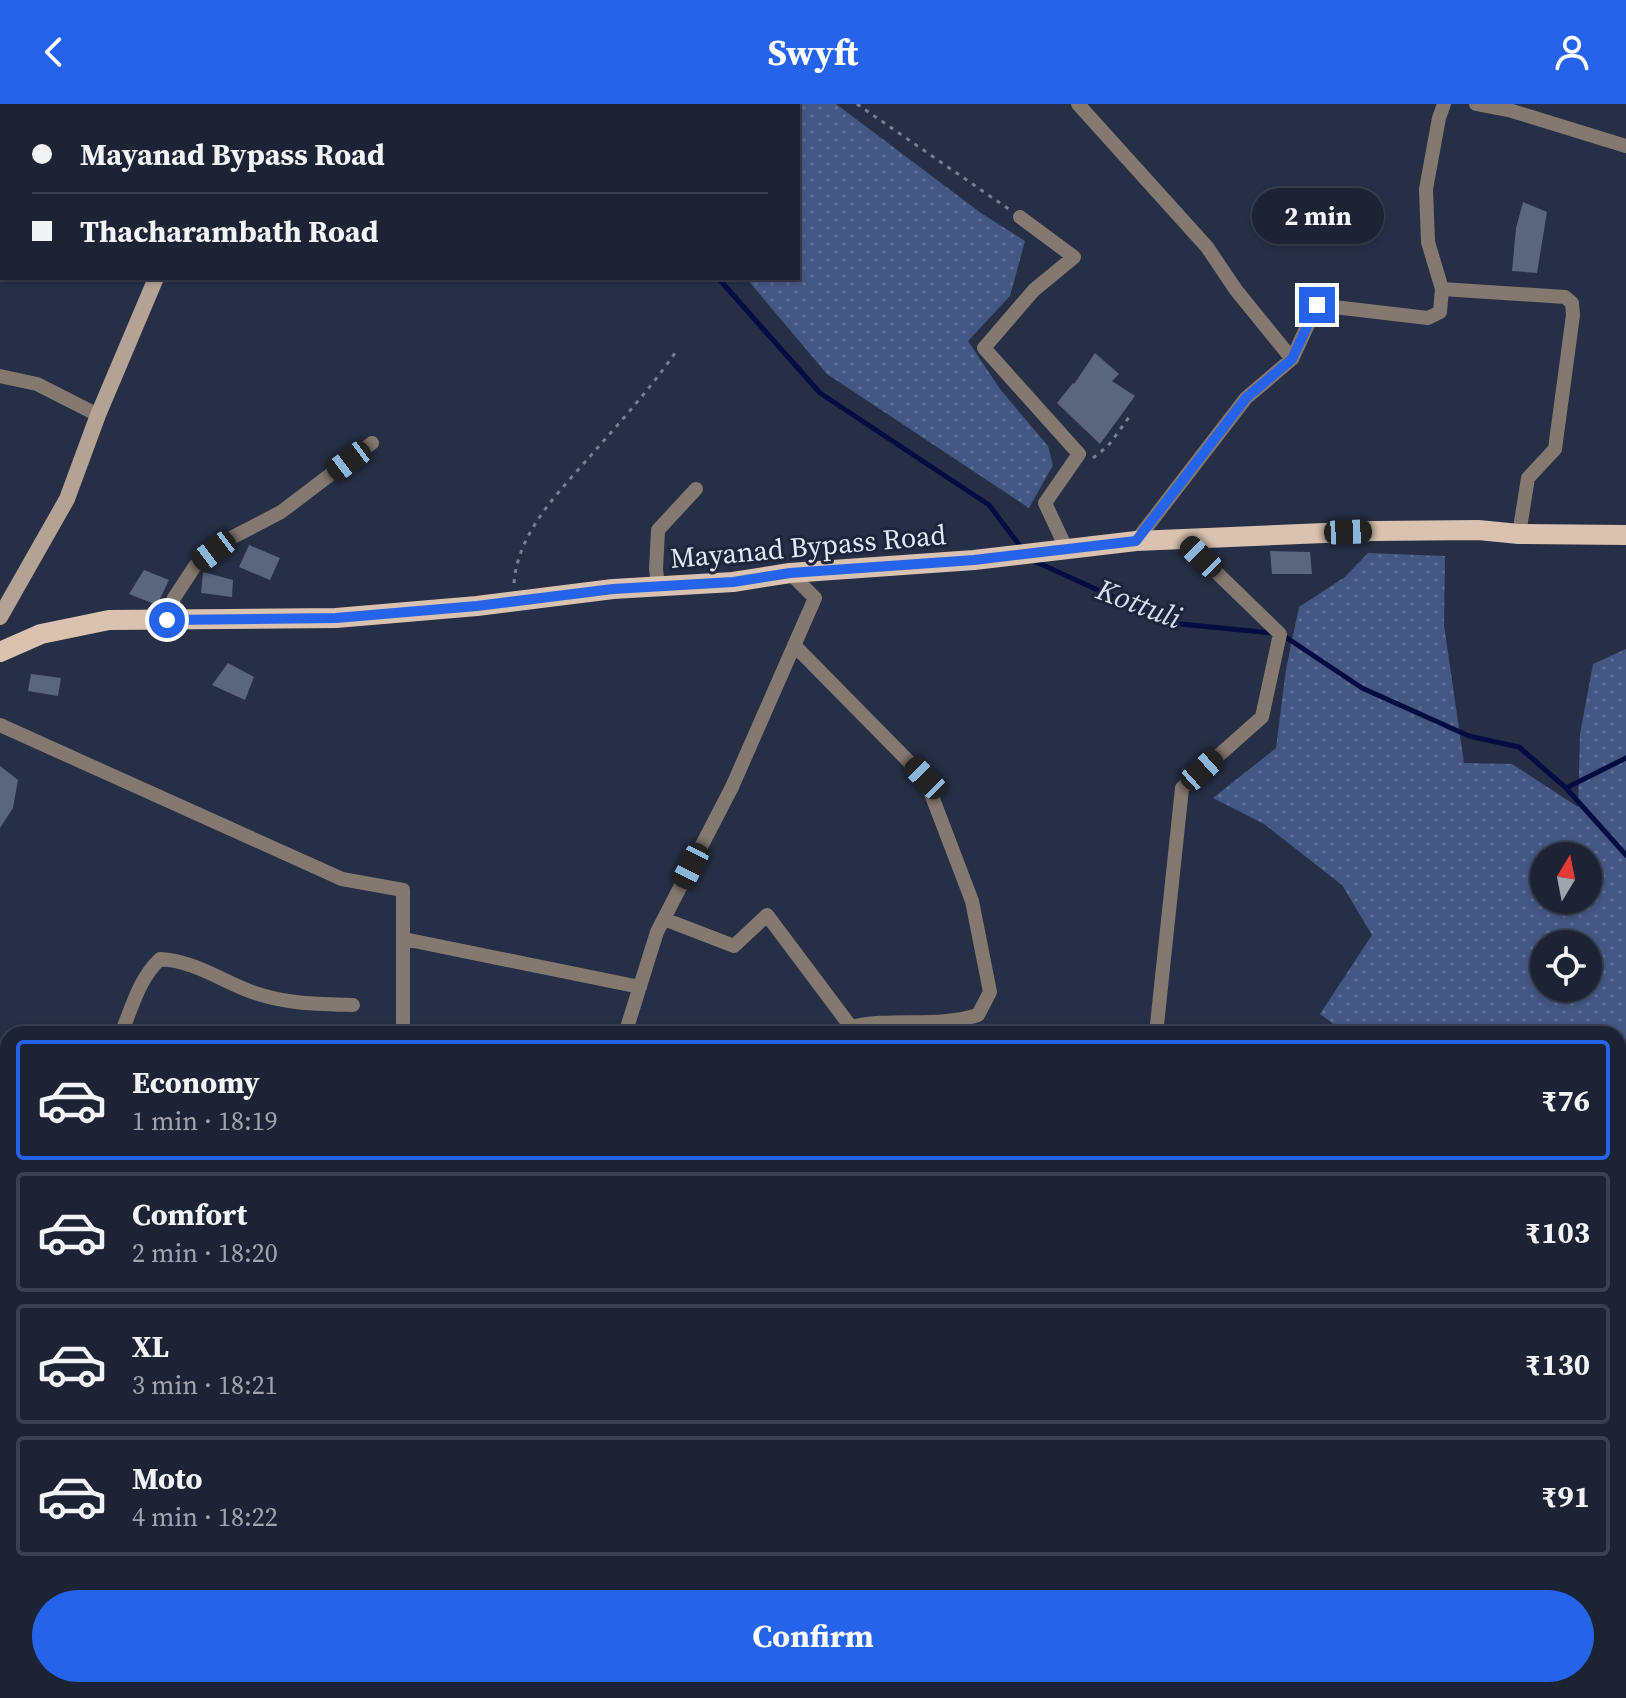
<!DOCTYPE html>
<html lang="en">
<head>
<meta charset="utf-8">
<style>
	:root { --surface:#1c2334; --page:#252b3c; --text:#f1f3f6; --muted:#a0a4ac; --line:#3a404f; --accent:#2563eb }
	body { margin:0; font-family:"Source Serif 4",serif; background:var(--page); color:var(--text); height:100vh; display:flex; flex-direction:column; font-size:30px; white-space:nowrap }
	* { box-sizing:border-box; margin:0 }
	p { font-size:26px; color:var(--muted) }
	.icon { flex:none; width:44px; height:44px; fill:none; stroke:currentColor; stroke-width:2; stroke-linecap:round; stroke-linejoin:round }
	.map { position:relative; flex:1; overflow:hidden }
	.details { position:absolute; left:0px; top:922px; width:1626px; height:672px; display:flex; flex-direction:column; background:var(--surface); border-radius:24px 24px 0 0; box-shadow:0 2px 6px #0004,0 0 0 2px var(--line) }
	.details>* { flex:none }
	.hud { position:absolute; left:0px; top:0px; width:800px; height:176px; box-shadow:0 2px 6px #0004,0 0 0 2px var(--line); display:grid; align-content:center; height:176px; padding:0 32px; background:var(--surface) }
	.needle { width:52px; rotate:10deg }
	.tools { position:absolute; left:1530px; top:738px; display:grid; gap:16px }
	.tools a { display:grid; place-items:center; width:72px; height:72px; border-radius:50%; background:var(--surface); box-shadow:0 2px 6px #0004,0 0 0 2px var(--line); font-size:40px }
	.end { position:absolute; width:36px; height:36px; margin:-18px; border:10px solid #2563eb; background:#fff; box-shadow:0 0 0 4px #fff }
	.from { border-radius:50% }
	.bubble { position:absolute; height:56px; border-radius:28px; background:var(--surface); box-shadow:0 2px 6px #0004,0 0 0 2px var(--line); font-size:26px; font-weight:700; line-height:56px; text-align:center }
	.car { position:absolute; width:24px; height:48px; margin:-24px -12px; border-radius:10px; box-shadow:0 0 6px 2px #0007; background:linear-gradient(#222 24%,#8ab4d8 0 40%,#222 0 76%,#8ab4d8 0 86%,#222 0) }
	.hud b { display:flex; align-items:center; gap:28px; height:76px; font-size:30px }
	.hud b+b { border-top:2px solid var(--line) }
	.hud i { width:20px; height:20px; background:var(--text) }
	ul { padding:14px 0 0; list-style:none }
	li { display:flex; align-items:center; gap:24px; height:120px; margin:0 16px 12px; padding:0 16px; border:4px solid var(--line); border-radius:8px }
	li div { flex:1 }
	li b { display:block; font-size:30px }
	li em { font-style:normal; font-weight:700 }
	li.active { border-color:var(--accent) }
	li>.icon { width:72px; height:72px; stroke-width:1.5 }
	.button { display:flex; gap:16px; margin-top:auto; padding:16px 32px }
	.button a { flex:1; height:92px; border-radius:48px; background:var(--accent); color:#fff; font-size:32px; font-weight:700; line-height:92px; text-align:center }
	header { display:flex; justify-content:space-between; align-items:center; height:104px; padding:0 32px; background:var(--accent); color:#fff; font-size:36px; font-weight:700 }
	.map>svg:first-child { display:block }
	.grass { fill:url(#grass-dots); fill-rule:evenodd }
	.lines { fill:none; stroke-linecap:round; stroke-linejoin:round }
	.stream { stroke:#030d43; stroke-width:5 }
	.building { fill:#5a657e }
	.path { stroke:#777f92; stroke-width:3; stroke-dasharray:4 6; stroke-linecap:butt }
	.minor { stroke:#847970; stroke-width:14 }
	.secondary { stroke:#b4a295; stroke-width:16 }
	.primary { stroke:#d9c2b0; stroke-width:20 }
	.route { stroke:#2563eb; stroke-width:10 }
	.labels { text-anchor:middle; stroke-width:6; stroke-linejoin:round; paint-order:stroke }
	.street-label { font-size:28px; fill:#e2e8f7; stroke:#1c253b }
	.water-label { font-size:30px; font-style:italic; fill:#d6def0; stroke:#1c253b }
</style>
</head>
<body>
<header><svg class="icon" aria-label="back" viewBox="0 0 24 24"><path d="M15 5l-7 7 7 7"/></svg>Swyft<svg class="icon" aria-label="person" viewBox="0 0 24 24"><circle cx="12" cy="8" r="4"/><path d="M4 21q1-7 8-7t8 7"/></svg></header>
<div class="map">
<svg width="1626" height="1594" viewBox="0 0 1626 1594">
	<defs>
		<pattern id="grass-dots" width="8" height="8" patternUnits="userSpaceOnUse" patternTransform="scale(2)"><rect width="8" height="8" fill="#445682"/><path d="M2 2h.1M6 6h.1" fill="none" stroke="#5f6e94" stroke-width="1.8" stroke-linecap="round"/></pattern>
	</defs>
	<rect width="100%" height="100%" fill="#262f45"/>
	<path class="grass" d="M589 0H836L981 109 1025 137 1010 192 968 237 1000 285 1048 342 1053 361 1029 404 827 270 746 174H798V2Z
		M1368 449 1445 452 1444 521 1464 659 1512 660 1578 703 1580 630 1593 560 1626 545V955L1618 960V930H1380L1336 922 1320 910 1372 831 1342 781 1264 720 1213 694 1276 644 1286 565 1299 503 1345 473ZM1544 752H1588V796H1544ZM1544 840H1588V884H1544Z"/>
	<g class="lines">
		<path class="stream" d="M571 0 573 2
			M718 174 820 289 989 401 1023 446
			M1032 456 1170 519 1272 529
			M1281 530 1362 584 1469 632 1519 643 1566 684 1626 654
			M1566 684 1626 751"/>
	</g>
	<path class="building" d="M1523 98 1547 108 1537 169 1512 167 1516 124Z
		M1095 249 1119 270 1112 277 1135 292 1100 340 1057 299 1073 279 1074 280Z
		M249 441 280 454 270 476 239 463Z
		M1270 447 1310 448 1312 470H1272Z
		M144 466 169 476 157 501 129 490Z
		M203 468 233 476 232 493 201 489Z
		M228 559 254 573 245 596 212 581Z
		M31 570 61 574 58 592 28 587Z
		M0 662 18 676 13 704 0 724Z"/>
	<g class="lines">
		<path class="path" d="M857 0 1010 106
			M1093 354 1108 342 1130 312
			M514 479C518 427 560 387 593 349 621 317 650 285 675 249"/>
		<path class="minor" d="M1078 0 1207 143 1236 186 1292 255
			M1476 0 1512 7 1626 42
			M1020 113 1074 153 1034 186 984 244 1079 350 1045 399 1066 444
			M1442 185 1565 193 1572 199 1573 211 1555 345 1528 374 1519 430
			M0 272 37 280 98 311
			M1136 437 1246 294 1292 255 1317 201 1428 214 1440 208 1442 185 1428 138 1426 85 1439 14 1444 0
			M658 482 656 465 658 426 696 385
			M167 516 174 494 195 462 233 433 281 408 372 339
			M794 541 925 674 972 797 990 888 978 911C937 924 892 913 851 923L850 930
			M0 621 342 775 403 786V930
			M664 815 734 842 767 811 851 923
			M404 835 640 883
			M121 930C132 903 139 875 160 855 193 857 217 874 247 886 281 900 317 900 353 901
			M625 930 657 828 732 683 815 494 790 469
			M1156 930 1182 684 1262 613 1280 530 1181 434
			M1618 1076 1626 1078
			M0 1094 8 1081
			M0 1183 8 1190
			M1618 1193 1621 1188 1626 1140
			M0 1238 8 1215
			M0 1366 8 1371
			M1618 1390H1626
			M447 1586 464 1594
			M805 1586 814 1594
			M1343 1586 1375 1594
			M32 1594 35 1586
			M547 1594 553 1586
			M843 1594 854 1586
			M1127 1594 1130 1586
			M1389 1594 1391 1586"/>
		<path class="secondary" d="M213 2 214 0
			M0 513 67 395 98 311 156 174
			M0 1011 8 1018
			M656 1586 665 1594"/>
		<path class="primary" d="M0 548 41 530 109 516 336 514 477 502 613 485 733 478 790 469 974 456 1136 437 1373 427 1478 426 1519 430 1626 431"/>
	</g>
	<g class="lines">
		<path class="route" d="M167 516 336 514 477 502 613 485 733 478 790 469 974 456 1136 437 1246 294 1292 255 1317 201"/>
	</g>
	<g class="labels">
		<g class="street-label">
			<text transform="translate(808 442) rotate(-5)" y="10">Mayanad Bypass Road</text>
		</g>
		<g class="water-label">
			<text transform="translate(1139 500) rotate(21)" y="10">Kottuli</text>
		</g>
	</g>
</svg>
<div class="tools">
<a><svg class="needle" viewBox="-14 -14 28 28"><path d="M0-13l5 13h-10z" fill="#e53935"/><path d="M0 13l5-13h-10z" fill="#a0a4ac"/></svg></a>
<a><svg class="icon" aria-label="locate" viewBox="0 0 24 24"><circle cx="12" cy="12" r="6"/><path d="M12 2v4M12 18v4M2 12h4M18 12h4"/></svg></a>
</div>
<i class="end from" style="left:167px;top:516px"></i>
<i class="end" style="left:1317px;top:201px"></i>
<div class="bubble" style="left:1252px;top:84px;width:132px">2 min</div>
<i class="car" style="left:349px;top:357px;rotate:233deg"></i>
<i class="car" style="left:1348px;top:428px;rotate:88deg"></i>
<i class="car" style="left:214px;top:447px;rotate:233deg"></i>
<i class="car" style="left:1201px;top:453px;rotate:314deg"></i>
<i class="car" style="left:1202px;top:666px;rotate:48deg"></i>
<i class="car" style="left:925px;top:674px;rotate:316deg"></i>
<i class="car" style="left:691px;top:762px;rotate:207deg"></i>
<div class="hud">
<b><i class="from"></i>Mayanad Bypass Road</b>
<b><i></i>Thacharambath Road</b>
</div>
<section class="details">
<ul>
<li class="active"><svg class="icon" aria-label="car" viewBox="0 0 24 24"><path d="M5 17H2v-5l4-1 3-4h7l3 4 3 1v5h-3M9 17h6M6 11h13"/><circle cx="7" cy="17" r="2"/><circle cx="17" cy="17" r="2"/></svg><div><b>Economy</b><p>1 min · 18:19</p></div><em>₹76</em></li>
<li><svg class="icon" aria-label="car" viewBox="0 0 24 24"><path d="M5 17H2v-5l4-1 3-4h7l3 4 3 1v5h-3M9 17h6M6 11h13"/><circle cx="7" cy="17" r="2"/><circle cx="17" cy="17" r="2"/></svg><div><b>Comfort</b><p>2 min · 18:20</p></div><em>₹103</em></li>
<li><svg class="icon" aria-label="car" viewBox="0 0 24 24"><path d="M5 17H2v-5l4-1 3-4h7l3 4 3 1v5h-3M9 17h6M6 11h13"/><circle cx="7" cy="17" r="2"/><circle cx="17" cy="17" r="2"/></svg><div><b>XL</b><p>3 min · 18:21</p></div><em>₹130</em></li>
<li><svg class="icon" aria-label="car" viewBox="0 0 24 24"><path d="M5 17H2v-5l4-1 3-4h7l3 4 3 1v5h-3M9 17h6M6 11h13"/><circle cx="7" cy="17" r="2"/><circle cx="17" cy="17" r="2"/></svg><div><b>Moto</b><p>4 min · 18:22</p></div><em>₹91</em></li>
</ul>
<div class="button"><a>Confirm</a></div>
</section>
</div>
</body>
</html>
